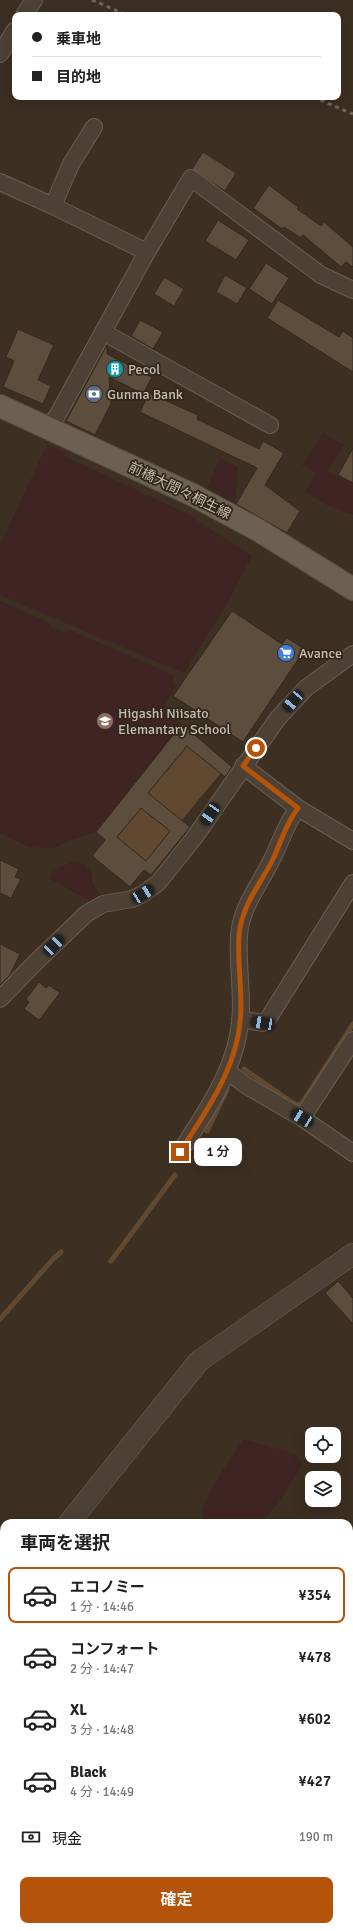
<!DOCTYPE html>
<html lang="ja">
<head>
<meta charset="utf-8">
<style>
	:root { --surface:#fff; --page:#f6f6f6; --text:#202124; --muted:#757577; --line:#e0e0e0; --accent:#b45309 }
	body { margin:0; font-family:Signika,"Noto Sans JP",sans-serif; background:var(--page); color:var(--text); height:100vh; display:flex; flex-direction:column; font-size:15px; white-space:nowrap }
	* { box-sizing:border-box; margin:0 }
	p { font-size:13px; color:var(--muted) }
	.icon { flex:none; width:22px; height:22px; fill:none; stroke:currentColor; stroke-width:2; stroke-linecap:round; stroke-linejoin:round }
	.map { position:relative; flex:1; overflow:hidden }
	.sheet { position:absolute; left:0px; top:1519px; width:353px; height:412px; display:flex; flex-direction:column; background:var(--surface); border-radius:12px 12px 0 0; box-shadow:0 4px 16px #0002 }
	.sheet>* { flex:none }
	.hud { position:absolute; left:12px; top:12px; width:329px; height:88px; border-radius:8px; box-shadow:0 4px 16px #0002; display:grid; align-content:center; height:88px; padding:0 20px; background:var(--surface) }
	.buttons { position:absolute; left:305px; top:1427px; display:grid; gap:8px }
	.buttons a { display:grid; place-items:center; width:36px; height:36px; border-radius:8px; background:var(--surface); box-shadow:0 4px 16px #0002; font-size:20px }
	.end { position:absolute; width:18px; height:18px; margin:-9px; border:5px solid #b45309; background:#fff; box-shadow:0 0 0 2px #fff }
	.from { border-radius:50% }
	.bubble { position:absolute; height:28px; border-radius:8px; background:var(--surface); box-shadow:0 4px 16px #0002; font-size:13px; font-weight:600; line-height:28px; text-align:center }
	.car { position:absolute; width:12px; height:24px; margin:-12px -6px; border-radius:5px; box-shadow:0 0 3px 1px #0007; background:linear-gradient(#222 24%,#8ab4d8 0 40%,#222 0 76%,#8ab4d8 0 86%,#222 0) }
	.hud b { display:flex; align-items:center; gap:14px; height:38px; font-size:15px }
	.hud b+b { border-top:1px solid var(--line) }
	.hud i { width:10px; height:10px; background:var(--text) }
	ul { padding:0; list-style:none }
	li { display:flex; align-items:center; gap:12px; height:56px; margin:0 8px 6px; padding:0 12px; border:2px solid transparent; border-radius:8px }
	li div { flex:1 }
	li b { display:block; font-size:15px }
	li em { font-style:normal; font-weight:600 }
	li.active { border-color:var(--accent) }
	li>.icon { width:36px; height:36px; stroke-width:1.5 }
	h2 { padding:0 20px; font-size:18px; line-height:48px }
	.pay { display:flex; align-items:center; gap:10px; height:44px; padding:0 20px; font-size:15px }
	.pay p { margin-inline-start:auto }
	.cta { display:flex; gap:8px; margin-top:auto; padding:8px 20px }
	.cta a { flex:1; height:46px; border-radius:8px; background:var(--accent); color:#fff; font-size:16px; font-weight:600; line-height:46px; text-align:center }
	.map>svg:first-child { display:block }
	.green { fill:#3e2423 }
	.water { fill:#604930 }
	.lines { fill:none; stroke-linecap:round; stroke-linejoin:round }
	.stream { stroke:#604930; stroke-width:5 }
	.building { fill:#5c4d3d; stroke:#33281c; fill-rule:evenodd }
	.minor-casing { stroke:#6a5f53; stroke-width:18 }
	.tertiary-casing { stroke:#6a5f53; stroke-width:22 }
	.primary-casing { stroke:#554a3e; stroke-width:24 }
	.minor { stroke:#4d4135; stroke-width:16 }
	.tertiary { stroke:#4d4135; stroke-width:21 }
	.primary { stroke:#6d6053; stroke-width:22 }
	.rail { stroke:#746657; stroke-width:3; stroke-dasharray:4 4; stroke-linecap:butt }
	.route { stroke:#b45309; stroke-width:5 }
	.labels { text-anchor:middle; stroke-width:3.5; stroke-linejoin:round; paint-order:stroke }
	.poi-label { font-size:14px; fill:#c8bdb1; stroke:#31261a; text-anchor:start }
	.street-label { font-size:14px; fill:#c8bdb1; stroke:#31261a }
</style>
</head>
<body>
<div class="map">
<svg width="353" height="1931" viewBox="0 0 353 1931">
	<rect width="100%" height="100%" fill="#3d2f21"/>
	<path class="green" d="M323 433 344 445 327 471 353 484V515L327 505 305 492 316 473 302 465Z
		M47 445 65 453 64 456 185 513 252 556 226 605 184 673 0 595V545Z
		M220 458 238 467 235 504 207 488Z
		M0 601 49 623 51 627 65 632 70 630 173 675V682L177 685 165 703 164 712 182 724 96 832 70 840 54 848 29 847 0 833Z
		M75 861 85 865 92 873V884L101 895 90 901 49 878 54 870Z
		M244 1439 296 1454 302 1465 279 1502 261 1523H202L204 1518 202 1507 224 1468Z"/>
	<path class="water" d="M187 746 221 773 181 821 148 793Z
		M141 808 170 831 146 861 117 837Z"/>
	<g class="lines">
		<path class="stream" d="M244 1069 293 1103 298 1105 302 1103 353 1024
			M207 1131 227 1090
			M111 1261 175 1175
			M0 1319 54 1258 61 1252"/>
	</g>
	<path class="building" d="M203 152 236 173 225 191 192 169Z
		M269 185 298 207 297 209 321 226 324 222 353 247V267L346 262 341 267 303 235 301 238 284 227 282 229 253 208Z
		M218 220 249 240 236 260 205 241Z
		M266 263 289 278 272 304 249 289Z
		M225 275 247 288 237 304 216 292Z
		M164 277 184 289 174 306 154 294Z
		M278 300 339 337 343 331 353 338V372L267 318Z
		M140 320 163 332 153 349 131 336Z
		M18 329 54 345 38 380 51 386 43 404 3 387 14 361 6 357Z
		M107 345V354L152 377 143 394 109 377 111 404 95 435 66 421Z
		M149 393 198 415 197 419 259 449 263 441 284 453 265 485 300 511 287 533 236 504 257 468 140 412Z
		M353 448V483L338 475Z
		M232 611 282 644 287 638 305 649 243 742 173 696Z
		M182 724 232 767 225 777 187 746 148 793 190 827 151 875 144 870 130 887 92 856 105 840 96 832ZM141 808 170 831 146 861 117 837Z
		M0 860 19 869 15 877 21 879 11 898 0 893Z
		M0 944 20 954 10 975 0 985Z
		M39 982 46 988 49 985 60 993 39 1020 24 1009 29 1002 26 999Z
		M338 1281 353 1298V1324L325 1293Z"/>
	<g class="lines">
		<g class="minor-casing">
			<path id="minor" d="M24 15 34 0
				M0 54 15 30
				M0 182 53 206 147 252
				M53 206 71 164 94 127
				M103 332 270 425
				M48 428 57 416 147 252 191 178 321 275 353 290
				M243 766 298 808 353 841
				M0 999 36 962 86 914 103 904 132 899 143 894 158 883 194 838 278 718 306 688 353 654
				M240 1019 263 1023 268 1019 353 883
				M227 1071 247 1086 302 1118 353 1153
				M302 1118 353 1040
				M180 1152C203 1116 230 1078 238 1036 245 1003 237 970 239 936 241 906 260 885 272 859 281 842 286 823 298 808
				M0 1630 4 1632
				M0 1770 4 1765
				M349 1852 353 1854
				M273 1927 280 1931
				M68 1931 72 1927
				M257 1931 261 1927"/>
		</g>
		<g class="tertiary-casing">
			<path id="tertiary" d="M69 1523 199 1361 353 1254
				M0 1610 4 1605"/>
		</g>
		<g class="primary-casing">
			<path id="primary" d="M0 406 193 495 258 530 353 589"/>
		</g>
		<use href="#minor" class="minor"/>
		<use href="#tertiary" class="tertiary"/>
		<use href="#primary" class="primary"/>
		<path class="rail" d="M92 0 127 15
			M313 97 353 114"/>
	</g>
	<g class="lines">
		<path class="route" d="M180 1152C203 1116 230 1078 238 1036 245 1003 237 970 239 936 241 906 260 885 273 859 281 842 286 823 298 808L243 766 256 748"/>
	</g>
	<defs>
		<g id="building-disc" transform="scale(0.9)"><circle r="9.5" fill="#0f9aa8" stroke="#31261a"/><path d="M-4-6H4V6H1V3H-1V6H-4ZM-2.5-4.3h1.7v1.8h-1.7ZM.8-4.3h1.7v1.8H.8ZM-2.5-1h1.7V.8h-1.7ZM.8-1h1.7V.8H.8Z" fill="#fff"/></g>
		<g id="bank-disc" transform="scale(0.9)"><circle r="9.5" fill="#5c6f8a" stroke="#31261a"/><path d="M-6-4H6V4H-6ZM0-2.3a2.3 2.3 0 1 0 0 4.6a2.3 2.3 0 1 0 0-4.6Z" fill="#fff"/></g>
		<g id="supermarket-disc" transform="scale(0.9)"><circle r="9.5" fill="#3f7fe0" stroke="#31261a"/><path d="M-6-5.5h2.5l.6 2H6L4.5 2H-2.5L-4.4-4H-6ZM-1.5 3.2a1.3 1.3 0 1 0 .1 0ZM3 3.2a1.3 1.3 0 1 0 .1 0Z" fill="#fff"/></g>
		<g id="school-disc" transform="scale(0.9)"><circle r="9.5" fill="#8d6e63" stroke="#31261a"/><path d="M0-5L7-2L0 1L-7-2ZM-4 1L0 2.5L4 1V4Q0 6-4 4Z" fill="#fff"/></g>
	</defs>
	<g fill-rule="evenodd">
		<use href="#building-disc" x="115" y="369"/>
		<use href="#bank-disc" x="94" y="394"/>
		<use href="#supermarket-disc" x="286" y="653"/>
		<use href="#school-disc" x="105" y="721"/>
	</g>
	<g class="labels">
		<g class="poi-label">
			<text x="128" y="374">Pecol</text>
			<text x="107" y="399">Gunma Bank</text>
			<text x="299" y="658">Avance</text>
			<text x="118" y="718">Higashi Niisato<tspan x="118" dy="16">Elemantary School</tspan></text>
		</g>
		<g class="street-label">
			<text transform="translate(180 490) rotate(26)" y="5">前橋大間々桐生線</text>
		</g>
	</g>
</svg>
<div class="buttons">
<a><svg class="icon" aria-label="locate" viewBox="0 0 24 24"><circle cx="12" cy="12" r="6"/><path d="M12 2v4M12 18v4M2 12h4M18 12h4"/></svg></a>
<a><svg class="icon" aria-label="layers" viewBox="0 0 24 24"><path d="M12 4l9 5-9 5-9-5zM3 14l9 5 9-5"/></svg></a>
</div>
<i class="end from" style="left:256px;top:748px"></i>
<i class="end" style="left:180px;top:1152px"></i>
<div class="bubble" style="left:194px;top:1138px;width:48px">1 分</div>
<i class="car" style="left:293px;top:701px;rotate:220deg"></i>
<i class="car" style="left:210px;top:814px;rotate:214deg"></i>
<i class="car" style="left:143px;top:894px;rotate:59deg"></i>
<i class="car" style="left:54px;top:945px;rotate:45deg"></i>
<i class="car" style="left:263px;top:1023px;rotate:279deg"></i>
<i class="car" style="left:302px;top:1118px;rotate:301deg"></i>
<div class="hud">
<b><i class="from"></i>乗車地</b>
<b><i></i>目的地</b>
</div>
<section class="sheet">
<h2>車両を選択</h2>
<ul>
<li class="active"><svg class="icon" aria-label="car" viewBox="0 0 24 24"><path d="M5 17H2v-5l4-1 3-4h7l3 4 3 1v5h-3M9 17h6M6 11h13"/><circle cx="7" cy="17" r="2"/><circle cx="17" cy="17" r="2"/></svg><div><b>エコノミー</b><p>1 分 · 14:46</p></div><em>¥354</em></li>
<li><svg class="icon" aria-label="car" viewBox="0 0 24 24"><path d="M5 17H2v-5l4-1 3-4h7l3 4 3 1v5h-3M9 17h6M6 11h13"/><circle cx="7" cy="17" r="2"/><circle cx="17" cy="17" r="2"/></svg><div><b>コンフォート</b><p>2 分 · 14:47</p></div><em>¥478</em></li>
<li><svg class="icon" aria-label="car" viewBox="0 0 24 24"><path d="M5 17H2v-5l4-1 3-4h7l3 4 3 1v5h-3M9 17h6M6 11h13"/><circle cx="7" cy="17" r="2"/><circle cx="17" cy="17" r="2"/></svg><div><b>XL</b><p>3 分 · 14:48</p></div><em>¥602</em></li>
<li><svg class="icon" aria-label="car" viewBox="0 0 24 24"><path d="M5 17H2v-5l4-1 3-4h7l3 4 3 1v5h-3M9 17h6M6 11h13"/><circle cx="7" cy="17" r="2"/><circle cx="17" cy="17" r="2"/></svg><div><b>Black</b><p>4 分 · 14:49</p></div><em>¥427</em></li>
</ul>
<div class="pay"><svg class="icon" aria-label="cash" viewBox="0 0 24 24"><path d="M3 7h18v10H3z"/><circle cx="12" cy="12" r="2"/></svg>現金<p>190 m</p></div>
<div class="cta"><a>確定</a></div>
</section>
</div>
</body>
</html>
